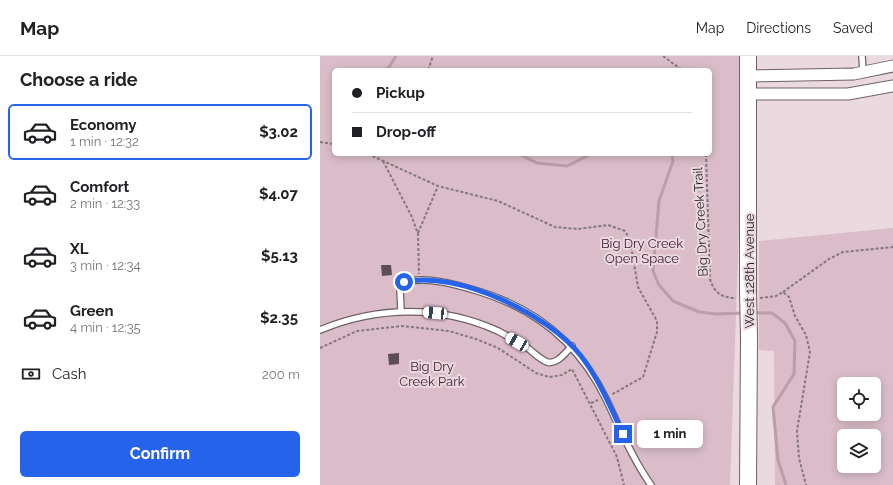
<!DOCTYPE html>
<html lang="en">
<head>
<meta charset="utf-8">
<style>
	:root { --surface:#fff; --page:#f2f2f2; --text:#202124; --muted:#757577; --line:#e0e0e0; --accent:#2563eb }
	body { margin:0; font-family:Raleway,sans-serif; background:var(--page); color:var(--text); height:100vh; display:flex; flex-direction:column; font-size:15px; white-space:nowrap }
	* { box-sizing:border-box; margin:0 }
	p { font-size:13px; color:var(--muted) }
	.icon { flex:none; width:22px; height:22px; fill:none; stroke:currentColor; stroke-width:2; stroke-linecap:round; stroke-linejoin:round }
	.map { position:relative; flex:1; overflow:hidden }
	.drawer { display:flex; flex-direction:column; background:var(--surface); width:320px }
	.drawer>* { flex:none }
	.hud { position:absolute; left:12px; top:12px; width:380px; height:88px; border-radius:6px; box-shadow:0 2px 10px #0003; display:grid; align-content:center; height:88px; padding:0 20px; background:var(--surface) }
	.tools { position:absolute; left:517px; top:321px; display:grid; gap:8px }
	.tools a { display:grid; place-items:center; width:44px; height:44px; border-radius:6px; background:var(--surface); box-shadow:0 2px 10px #0003; font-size:20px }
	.end { position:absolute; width:18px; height:18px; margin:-9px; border:5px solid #2563eb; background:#fff; box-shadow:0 0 0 2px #fff }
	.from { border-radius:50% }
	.bubble { position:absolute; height:28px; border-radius:6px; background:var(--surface); box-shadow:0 2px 10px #0003; font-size:13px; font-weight:700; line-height:28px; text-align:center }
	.car { position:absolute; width:12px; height:24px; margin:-12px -6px; border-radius:5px; box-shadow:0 0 3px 1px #0007; background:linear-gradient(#fff 24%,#345 0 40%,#fff 0 76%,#345 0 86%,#fff 0) }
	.hud b { display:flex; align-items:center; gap:14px; height:38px; font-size:15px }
	.hud b+b { border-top:1px solid var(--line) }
	.hud i { width:10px; height:10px; background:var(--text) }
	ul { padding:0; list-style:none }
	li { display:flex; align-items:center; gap:12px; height:56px; margin:0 8px 6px; padding:0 12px; border:2px solid transparent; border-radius:6px }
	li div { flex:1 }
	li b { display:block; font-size:15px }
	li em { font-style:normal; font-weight:700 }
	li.current { border-color:var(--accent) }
	li>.icon { width:36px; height:36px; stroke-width:1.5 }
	h2 { padding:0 20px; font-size:18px; line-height:48px }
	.pay { display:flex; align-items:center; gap:10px; height:44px; padding:0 20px; font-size:15px }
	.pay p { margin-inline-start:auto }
	.primary-button { display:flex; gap:8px; margin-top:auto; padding:8px 20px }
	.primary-button a { flex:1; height:46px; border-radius:6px; background:var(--accent); color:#fff; font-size:16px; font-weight:700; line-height:46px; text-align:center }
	header { display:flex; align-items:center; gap:24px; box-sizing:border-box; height:56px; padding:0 20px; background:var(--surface); border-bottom:1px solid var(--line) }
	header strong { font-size:19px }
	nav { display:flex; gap:22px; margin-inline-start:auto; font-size:14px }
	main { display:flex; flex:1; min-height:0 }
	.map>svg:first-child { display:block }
	.green { fill:#dabdc9; fill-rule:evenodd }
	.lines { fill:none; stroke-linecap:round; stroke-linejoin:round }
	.stream { stroke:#bc9daa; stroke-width:3 }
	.building { fill:#5c4e54 }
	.service-casing { stroke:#706067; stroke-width:8 }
	.minor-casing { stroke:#706067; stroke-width:13 }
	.secondary-casing { stroke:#706067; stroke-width:18 }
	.path { stroke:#83777c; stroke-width:2; stroke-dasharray:3 2; stroke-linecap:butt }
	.service { stroke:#fff; stroke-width:5.5 }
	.minor { stroke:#fff; stroke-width:11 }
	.secondary { stroke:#fff; stroke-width:16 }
	.secondary-bridge-casing { stroke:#706067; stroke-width:18; stroke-linecap:butt }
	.secondary-bridge { stroke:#fff; stroke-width:16 }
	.route { stroke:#2563eb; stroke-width:5 }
	.labels { text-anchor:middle; stroke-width:4; stroke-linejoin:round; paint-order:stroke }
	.street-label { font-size:13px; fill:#221c1f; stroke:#ebd9e0 }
	.park-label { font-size:13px; fill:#42192d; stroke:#ebd9e0 }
</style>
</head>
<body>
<header>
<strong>Map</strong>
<nav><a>Map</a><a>Directions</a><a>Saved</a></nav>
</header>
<main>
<section class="drawer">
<h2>Choose a ride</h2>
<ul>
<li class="current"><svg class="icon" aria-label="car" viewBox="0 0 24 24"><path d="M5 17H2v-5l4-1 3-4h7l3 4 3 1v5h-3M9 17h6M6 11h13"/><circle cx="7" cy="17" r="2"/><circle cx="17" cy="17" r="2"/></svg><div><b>Economy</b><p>1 min · 12:32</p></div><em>$3.02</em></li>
<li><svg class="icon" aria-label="car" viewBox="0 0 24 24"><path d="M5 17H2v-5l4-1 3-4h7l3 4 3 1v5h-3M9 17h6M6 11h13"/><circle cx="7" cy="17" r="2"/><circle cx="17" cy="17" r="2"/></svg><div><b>Comfort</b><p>2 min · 12:33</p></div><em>$4.07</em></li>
<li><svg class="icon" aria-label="car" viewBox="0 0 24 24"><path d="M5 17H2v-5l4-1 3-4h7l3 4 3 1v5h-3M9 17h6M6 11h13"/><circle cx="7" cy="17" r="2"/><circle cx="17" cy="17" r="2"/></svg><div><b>XL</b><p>3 min · 12:34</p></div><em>$5.13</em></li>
<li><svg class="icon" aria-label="car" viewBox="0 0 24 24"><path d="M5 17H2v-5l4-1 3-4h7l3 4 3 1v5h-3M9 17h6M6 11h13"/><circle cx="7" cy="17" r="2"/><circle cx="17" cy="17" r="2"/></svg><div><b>Green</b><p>4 min · 12:35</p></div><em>$2.35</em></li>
</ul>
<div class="pay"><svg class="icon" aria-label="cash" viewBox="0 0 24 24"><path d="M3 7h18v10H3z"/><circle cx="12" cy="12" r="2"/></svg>Cash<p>200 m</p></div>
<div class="primary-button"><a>Confirm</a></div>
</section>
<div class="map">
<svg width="573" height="429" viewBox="0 0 573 429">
	<rect width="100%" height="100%" fill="#ebd9e0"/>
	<path class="green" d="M0 0H425L410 429H0ZM14 14H390V98H14Z
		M573 172V429H455L454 295 439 294V185ZM524 328H554V358H524ZM524 380H554V410H524Z"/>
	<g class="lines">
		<path class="stream" d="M63 14 69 11 76 0
			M147 98H168
			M199 98 217 107 247 110 271 98
			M352 98 353 105 339 145 333 215 339 229 353 245 379 256 396 258 424 257
			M434 257H452L465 267 475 285 474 318 453 351 458 404 466 429"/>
	</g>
	<path class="building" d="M61 209H71L72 219 62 220Z
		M79 297V308L69 309 68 298Z"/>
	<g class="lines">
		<g class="service-casing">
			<path id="service" d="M542 0 543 17
				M81 255 80 233 84 226C108 220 138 229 161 236 218 254 260 289 286 343 300 372 312 402 331 429
				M0 274C58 250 121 249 178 275 187 280 196 285 205 290 211 294 219 303 227 306 237 309 245 297 252 290"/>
		</g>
		<g class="minor-casing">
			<path id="minor" d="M428 20 534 18 573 10
				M428 38H528L573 30"/>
		</g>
		<g class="secondary-casing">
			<path id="secondary" d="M428 0V236
				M428 429 429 281"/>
		</g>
		<path class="path" d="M343 0 362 14
			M108 14 113 0
			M0 86 14 88
			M48 98 118 130 178 145 235 171 258 173 288 169 305 175 310 184 318 231 337 265V276L323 321 291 339
			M386 98 390 223C394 237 402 242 416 242
			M63 105 92 161 98 178 99 218
			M98 177 118 130
			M463 236 509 203 523 196 573 191
			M440 242 456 240 463 236 469 241 475 260 486 279 490 296 477 375 479 402 486 429
			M0 292 37 275 82 270 129 275 156 283 178 292 216 317 229 321 242 319 252 313 297 401 304 429
			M271 347 278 344"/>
		<use href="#service" class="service"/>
		<use href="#minor" class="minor"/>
		<use href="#secondary" class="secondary"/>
		<g class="secondary-bridge-casing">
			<path id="secondary-bridge" d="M428 236 429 281"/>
		</g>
		<use href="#secondary-bridge" class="secondary-bridge"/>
	</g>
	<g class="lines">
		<path class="route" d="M84 226C137 214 228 258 261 300 279 323 291 352 303 378"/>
	</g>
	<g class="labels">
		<g class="street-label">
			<text transform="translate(380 166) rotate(-93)" y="5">Big Dry Creek Trail</text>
			<text transform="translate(429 215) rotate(-90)" y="5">West 128th Avenue</text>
		</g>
		<g class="park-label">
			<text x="322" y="192">Big Dry Creek<tspan x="322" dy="15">Open Space</tspan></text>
			<text x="112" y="315">Big Dry<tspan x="112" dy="15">Creek Park</tspan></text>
		</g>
	</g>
</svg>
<div class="tools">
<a><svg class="icon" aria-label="locate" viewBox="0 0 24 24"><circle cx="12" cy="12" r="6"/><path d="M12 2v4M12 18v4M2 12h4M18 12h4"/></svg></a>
<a><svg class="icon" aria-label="layers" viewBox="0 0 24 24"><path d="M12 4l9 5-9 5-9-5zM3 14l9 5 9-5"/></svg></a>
</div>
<i class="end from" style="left:84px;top:226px"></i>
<i class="end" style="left:303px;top:378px"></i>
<div class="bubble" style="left:317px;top:364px;width:66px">1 min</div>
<i class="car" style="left:115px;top:257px;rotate:275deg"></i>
<i class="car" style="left:197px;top:286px;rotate:300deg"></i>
<div class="hud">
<b><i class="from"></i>Pickup</b>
<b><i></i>Drop-off</b>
</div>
</div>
</main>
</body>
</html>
